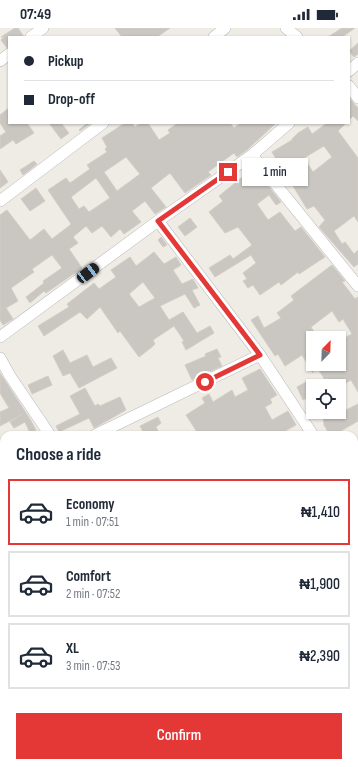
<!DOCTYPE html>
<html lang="en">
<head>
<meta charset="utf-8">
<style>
	:root { --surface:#fff; --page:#f6f6f7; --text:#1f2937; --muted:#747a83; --line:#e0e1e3; --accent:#e43837 }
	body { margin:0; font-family:"Sofia Sans Condensed",sans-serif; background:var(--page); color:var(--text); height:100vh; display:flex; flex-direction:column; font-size:15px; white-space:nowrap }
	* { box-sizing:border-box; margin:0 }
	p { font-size:13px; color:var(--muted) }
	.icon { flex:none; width:22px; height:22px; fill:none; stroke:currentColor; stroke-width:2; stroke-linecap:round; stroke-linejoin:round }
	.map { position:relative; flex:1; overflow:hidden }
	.sheet { position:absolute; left:0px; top:403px; width:358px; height:336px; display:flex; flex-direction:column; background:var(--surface); border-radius:12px 12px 0 0; box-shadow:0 1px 3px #0004 }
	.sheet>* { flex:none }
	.banner { position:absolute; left:8px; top:8px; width:342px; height:88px; border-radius:0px; box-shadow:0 1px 3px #0004; display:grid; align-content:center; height:88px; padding:0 16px; background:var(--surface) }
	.needle { width:26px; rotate:23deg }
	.tools { position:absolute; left:306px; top:303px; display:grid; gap:8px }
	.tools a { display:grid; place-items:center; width:40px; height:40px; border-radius:0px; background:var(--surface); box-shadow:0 1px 3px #0004; font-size:20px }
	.end { position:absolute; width:18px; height:18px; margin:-9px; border:5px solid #e43837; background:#fff; box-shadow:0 0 0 2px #fff }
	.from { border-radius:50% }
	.bubble { position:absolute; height:28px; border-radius:0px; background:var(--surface); box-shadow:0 1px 3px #0004; font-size:13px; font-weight:600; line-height:28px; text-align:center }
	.car { position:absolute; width:12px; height:24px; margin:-12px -6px; border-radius:5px; box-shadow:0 0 3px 1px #0007; background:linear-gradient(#222 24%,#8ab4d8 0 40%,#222 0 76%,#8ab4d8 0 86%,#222 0) }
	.banner b { display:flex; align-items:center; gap:14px; height:38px; font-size:15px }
	.banner b+b { border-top:1px solid var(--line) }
	.banner i { width:10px; height:10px; background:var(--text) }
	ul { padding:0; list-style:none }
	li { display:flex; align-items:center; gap:12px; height:66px; margin:0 8px 6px; padding:0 8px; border:2px solid var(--line); border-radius:0px }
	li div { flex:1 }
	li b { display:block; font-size:15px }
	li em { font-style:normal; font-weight:600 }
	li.current { border-color:var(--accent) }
	li>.icon { width:36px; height:36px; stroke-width:1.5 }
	h2 { padding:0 16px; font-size:18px; line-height:48px }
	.cta { display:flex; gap:8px; margin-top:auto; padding:8px 16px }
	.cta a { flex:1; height:46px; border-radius:0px; background:var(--accent); color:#fff; font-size:16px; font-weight:600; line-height:46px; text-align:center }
	.status { display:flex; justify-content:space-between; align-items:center; height:28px; padding:0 20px; background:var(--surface); direction:ltr }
	.status svg { height:11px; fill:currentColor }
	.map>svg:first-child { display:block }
	.building { fill:#cac7c2; stroke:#d3cdc4; fill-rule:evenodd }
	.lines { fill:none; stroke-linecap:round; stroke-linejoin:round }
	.minor-casing { stroke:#b6b8bc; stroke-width:12 }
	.minor { stroke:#fff; stroke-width:11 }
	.route { stroke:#e43837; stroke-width:5 }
</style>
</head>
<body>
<div class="status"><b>07:49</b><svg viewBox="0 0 49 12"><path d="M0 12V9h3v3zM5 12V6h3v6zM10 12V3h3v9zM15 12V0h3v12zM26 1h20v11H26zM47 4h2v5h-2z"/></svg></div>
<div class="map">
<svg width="358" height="739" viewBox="0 0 358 739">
	<rect width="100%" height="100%" fill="#efece5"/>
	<path class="building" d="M15 0H18L24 9H9V19L7 20 1 12 4 9H1Z
		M115 0H170L157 9H122Z
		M342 0H355L342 9H328Z
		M358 15V26L354 29 349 23Z
		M349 70 358 80V93L353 88 349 92Z
		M9 80V95H27L34 105 16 116 13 112 0 121V108L6 104 0 95V87Z
		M49 95H61L69 105 61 111Z
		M87 95H91L80 103 79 102Z
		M125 95H132L135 99 141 95H148L159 112 170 105 168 102 178 95H230L234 100 241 95H276L248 121 237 129 234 125 208 144 211 147 185 165 170 145 151 160 166 179 155 186 145 173 132 183 141 194 124 206 120 201 111 209 102 198 92 205 86 198 73 209 78 215 69 221 82 240 46 265 44 263 30 275 26 269 44 255 43 253 62 240 52 227 32 241 34 244 11 260 18 273 6 280 13 291 3 297 0 292V187L7 182 30 212 44 201 52 211 69 198 71 196 48 162 66 150 70 155 90 141 87 137 107 124 105 121 107 119 102 110ZM126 129 140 146 117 163 104 144ZM96 150 110 170 89 184 84 178 79 181 71 169Z
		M327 95H346L338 103 358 130V194L354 188 334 203 342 216 345 214 354 226 358 222V236L354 239 319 199 325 192 314 178 307 181 290 153 285 156 280 151 286 148 272 124 292 112V111L298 105 308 99 312 106ZM324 118 332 129 313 144 304 130Z
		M34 133 37 136 23 147 20 142Z
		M0 142 8 154 0 160Z
		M251 142 255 147 258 145 281 174 276 177 269 167 257 176 268 192 280 184 295 203 301 199 325 229 299 246 298 244 281 257 279 254 260 267 253 257 248 260 243 253 247 251 243 245 256 235 251 227 215 249 209 240 230 227 233 231 252 217 238 199 225 205 209 184 223 173 219 168Z
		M36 160 45 173 30 183 21 171Z
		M190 190 197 199 185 208 178 199Z
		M161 209 167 217 163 219 158 212Z
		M154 224 164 236 176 229 181 237 173 242 182 256 193 251 198 260 192 262 200 277 194 280 185 266 160 278 169 292 183 284 197 305 210 298 214 305 186 322 182 314 184 313 174 298 153 312 155 316 152 319 139 329 120 303 118 305 100 279 87 291 80 284 44 308 38 298 69 279 67 276 94 255 99 261 116 249 111 242 130 229 136 238ZM143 254 155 270 139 279 129 266Z
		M332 237 345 253 342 254 355 271 358 269V364L351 352 340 358H331L327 350 325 352 315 336H339V313L352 306 343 291 339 294 332 283 311 299 318 310H313V345L302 327 285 338 278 326 275 328 251 292 258 288 264 300 281 290 277 285 294 272 291 268Z
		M217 321 221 329 218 330 222 338 192 352 185 337 206 328 205 326Z
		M63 322 70 335 87 327 93 339 111 330 117 340 79 360 70 345 63 348 53 328Z
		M260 341 277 367 270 371 272 375 265 379 272 392 288 383 296 397 285 403 287 407H199L186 387 205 375 202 370 209 366 213 374 232 362 235 369 248 362 242 350Z
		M0 345 30 391 36 402 30 405 25 394 14 400 10 394 21 387 0 398V384L9 380 0 365Z
		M48 348 52 357 32 366 28 357Z
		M308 353 313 361V367L303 372 297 359Z
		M85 360 95 378 98 376 100 378 120 369 126 382 94 400 89 390 59 404 56 398 80 386 70 368Z
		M358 376V393L334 407H330L324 397 323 384H342Z
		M158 389 161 395 156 399 158 403 151 407H145L140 398Z"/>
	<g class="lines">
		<g class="minor-casing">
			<path id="minor" d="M286 0 297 9
				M31 9 43 0
				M214 9 225 0
				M0 33 9 26
				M349 43 358 35
				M349 58 358 70
				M252 127 358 258
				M0 173 103 95
				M158 193 260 327 313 407
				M0 309 158 193 252 127 289 95
				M0 330 10 348 50 407
				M95 407 260 327
				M0 444 4 443
				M354 471 358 478
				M354 588 358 585
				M0 603 4 610
				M354 685 358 693
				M0 688 4 686
				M354 730 358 726
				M154 739 162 735
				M343 739 347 735"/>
		</g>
		<use href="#minor" class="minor"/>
	</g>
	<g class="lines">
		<path class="route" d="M205 354 260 327 158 193 228 144"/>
	</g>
</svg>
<div class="tools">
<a><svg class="needle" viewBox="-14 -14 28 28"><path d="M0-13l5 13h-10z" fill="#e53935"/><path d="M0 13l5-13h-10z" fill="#747a83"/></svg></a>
<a><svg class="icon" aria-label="locate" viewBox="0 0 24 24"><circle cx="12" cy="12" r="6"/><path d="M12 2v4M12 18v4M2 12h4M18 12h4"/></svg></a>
</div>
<i class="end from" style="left:205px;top:354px"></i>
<i class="end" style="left:228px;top:144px"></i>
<div class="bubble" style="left:242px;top:130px;width:66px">1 min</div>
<i class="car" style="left:88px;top:245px;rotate:53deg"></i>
<div class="banner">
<b><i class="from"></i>Pickup</b>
<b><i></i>Drop-off</b>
</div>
<section class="sheet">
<h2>Choose a ride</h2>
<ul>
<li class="current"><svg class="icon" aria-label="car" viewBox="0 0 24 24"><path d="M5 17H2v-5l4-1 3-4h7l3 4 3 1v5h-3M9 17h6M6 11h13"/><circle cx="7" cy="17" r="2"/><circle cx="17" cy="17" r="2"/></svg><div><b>Economy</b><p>1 min · 07:51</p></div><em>₦1,410</em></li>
<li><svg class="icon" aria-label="car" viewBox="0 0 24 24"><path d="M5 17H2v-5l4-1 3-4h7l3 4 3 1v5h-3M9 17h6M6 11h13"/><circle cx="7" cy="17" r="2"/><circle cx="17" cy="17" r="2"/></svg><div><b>Comfort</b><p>2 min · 07:52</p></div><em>₦1,900</em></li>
<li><svg class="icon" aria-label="car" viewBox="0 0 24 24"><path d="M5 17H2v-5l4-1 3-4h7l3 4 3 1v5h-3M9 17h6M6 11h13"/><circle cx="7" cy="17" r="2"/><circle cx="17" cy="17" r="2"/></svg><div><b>XL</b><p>3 min · 07:53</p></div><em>₦2,390</em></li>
</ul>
<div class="cta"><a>Confirm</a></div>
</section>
</div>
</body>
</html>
